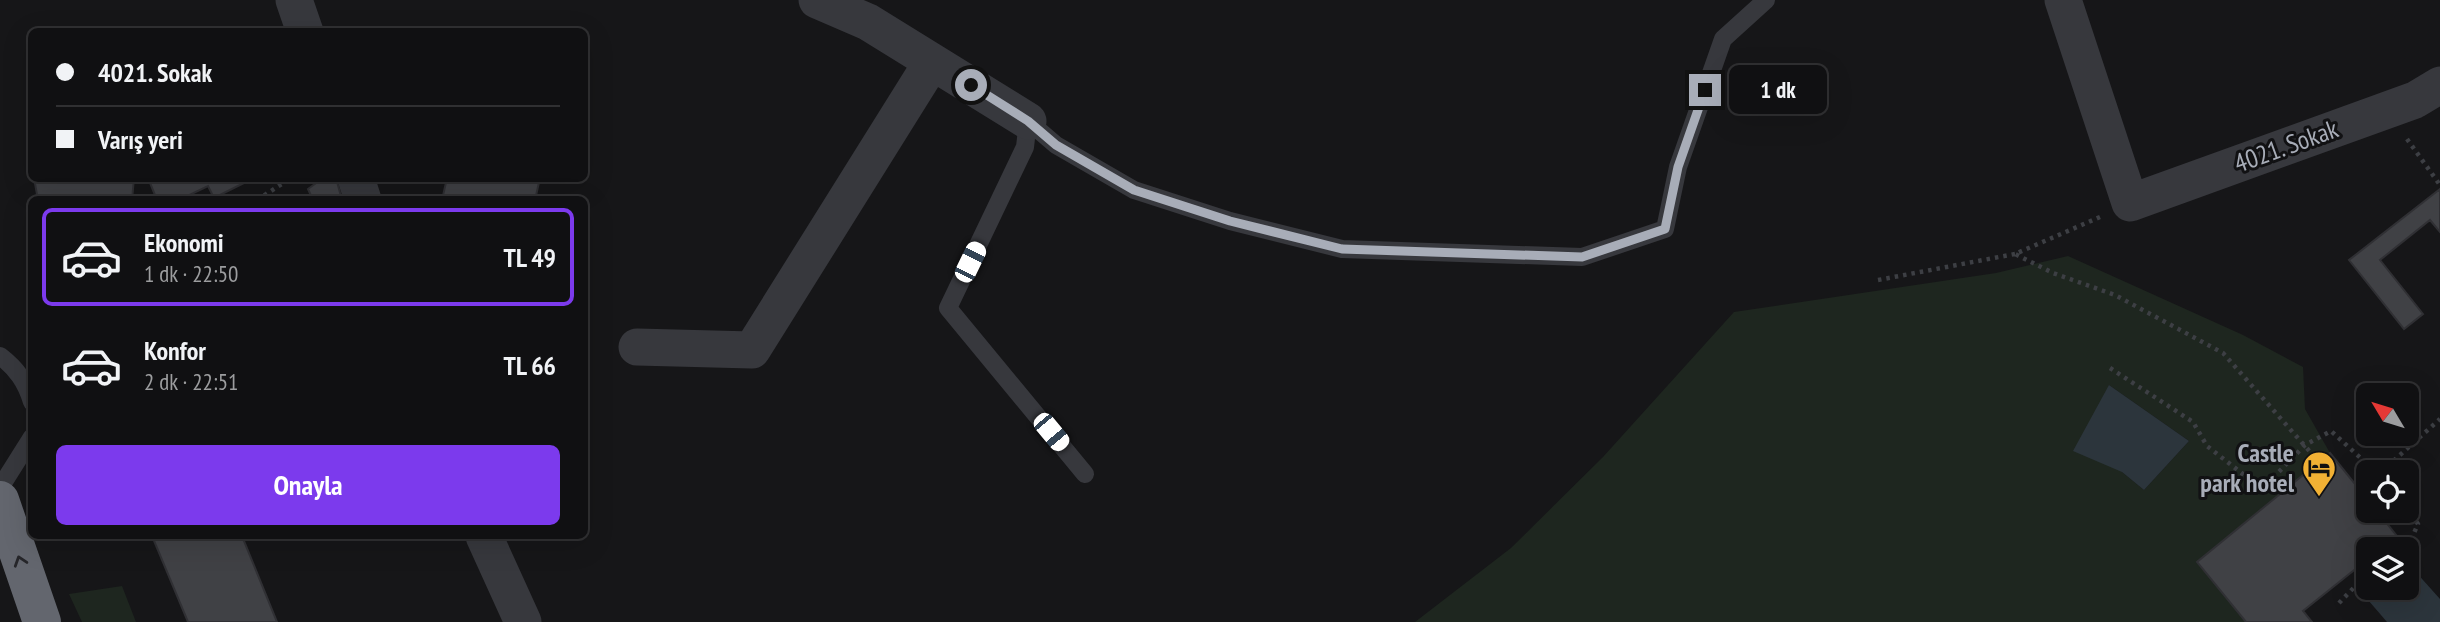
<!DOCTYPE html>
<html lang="tr">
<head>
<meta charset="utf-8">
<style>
	:root { --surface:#101012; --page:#19191b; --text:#f1f3f6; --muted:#9c9d9f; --line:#303032; --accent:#7c3aed }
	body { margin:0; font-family:"PT Sans Narrow",sans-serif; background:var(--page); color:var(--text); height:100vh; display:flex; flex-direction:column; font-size:26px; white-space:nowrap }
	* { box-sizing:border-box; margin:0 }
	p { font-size:23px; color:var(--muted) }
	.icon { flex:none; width:38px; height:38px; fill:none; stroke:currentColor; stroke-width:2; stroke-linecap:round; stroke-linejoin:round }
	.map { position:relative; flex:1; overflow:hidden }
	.details { position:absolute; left:28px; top:196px; width:560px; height:343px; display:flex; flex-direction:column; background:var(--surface); border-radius:10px; box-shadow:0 7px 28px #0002,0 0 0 2px var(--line) }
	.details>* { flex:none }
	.top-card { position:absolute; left:28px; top:28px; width:560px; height:154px; border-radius:10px; box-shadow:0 7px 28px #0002,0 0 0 2px var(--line); display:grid; align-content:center; height:154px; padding:0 28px; background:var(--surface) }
	.needle { width:46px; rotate:308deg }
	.tools { position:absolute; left:2356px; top:383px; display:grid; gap:14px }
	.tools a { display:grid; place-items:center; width:63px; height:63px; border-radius:10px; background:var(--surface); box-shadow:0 7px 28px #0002,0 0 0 2px var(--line); font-size:35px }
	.end { position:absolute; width:32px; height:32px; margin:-16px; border:9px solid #a8adb8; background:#111; box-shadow:0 0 0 4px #111 }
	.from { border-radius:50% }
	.bubble { position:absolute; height:49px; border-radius:10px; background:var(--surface); box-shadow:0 7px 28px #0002,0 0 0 2px var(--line); font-size:23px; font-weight:700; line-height:49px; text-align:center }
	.car { position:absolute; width:21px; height:42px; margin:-21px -10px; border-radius:9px; box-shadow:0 0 5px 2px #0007; background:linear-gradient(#fff 24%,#345 0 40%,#fff 0 76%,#345 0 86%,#fff 0) }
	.top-card b { display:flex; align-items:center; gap:24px; height:66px; font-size:26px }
	.top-card b+b { border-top:2px solid var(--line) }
	.top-card i { width:18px; height:18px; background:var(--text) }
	ul { padding:12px 0 0; list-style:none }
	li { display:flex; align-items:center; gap:21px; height:98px; margin:0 14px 10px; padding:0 14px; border:4px solid transparent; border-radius:10px }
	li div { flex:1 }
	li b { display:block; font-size:26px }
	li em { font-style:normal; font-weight:700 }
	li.on { border-color:var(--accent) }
	li>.icon { width:63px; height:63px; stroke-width:1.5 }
	.cta { display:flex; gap:14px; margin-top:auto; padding:14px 28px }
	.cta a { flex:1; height:80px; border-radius:10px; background:var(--accent); color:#fff; font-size:28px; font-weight:700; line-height:80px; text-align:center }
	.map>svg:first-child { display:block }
	.green { fill:#1e261f; fill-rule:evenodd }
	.water { fill:#2c353c }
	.building { fill:#404145; stroke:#303034; stroke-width:2 }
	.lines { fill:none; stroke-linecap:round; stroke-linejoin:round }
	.path { stroke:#3d3f44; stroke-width:4.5; stroke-dasharray:3.5 5; stroke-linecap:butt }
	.lane { stroke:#37383d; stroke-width:18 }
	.street { stroke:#37383d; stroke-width:37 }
	.highway { stroke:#63666e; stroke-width:38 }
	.oneway { stroke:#26262a }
	.route { stroke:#a8adb8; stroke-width:9 }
	.labels { text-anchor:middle; stroke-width:6; stroke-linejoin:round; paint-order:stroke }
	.street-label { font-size:26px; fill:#a8adb8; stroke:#111113 }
	.poi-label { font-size:26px; font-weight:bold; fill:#a8adb8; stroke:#111113; text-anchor:end }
</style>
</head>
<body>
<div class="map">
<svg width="2440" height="622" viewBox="0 0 2440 622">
	<rect width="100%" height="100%" fill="#161618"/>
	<path class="green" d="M2068 256 2243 335 2303 367 2305 409 2330 453 2197 562 2246 622H1415L1511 548 1603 457 1734 312 1996 273ZM2109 385 2189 441 2144 490 2122 472Z
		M122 586 136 622H82L69 594Z"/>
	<path class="water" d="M2109 385 2189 441 2144 490 2122 472 2073 451Z
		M2406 561 2440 599V622H2387L2362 593 2368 588H2406Z"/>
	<path class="building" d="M34 178H134L132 200H38Z
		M148 178H254L214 198 208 186 179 200H157Z
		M323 178H336L342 200H313L308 189Z
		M447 178H540L535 200H442Z
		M2440 189V232L2430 220 2380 260 2423 314 2404 329 2349 260Z
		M2330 453 2368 500V511H2377L2396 535 2379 550H2368V559L2303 611 2312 622H2246L2197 562Z
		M152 536H242L277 622H188Z"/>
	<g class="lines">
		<path class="path" d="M2407 139 2440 185
			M257 200 291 178
			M2100 217 2015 254 2053 273 2115 295 2223 353 2319 462
			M1878 280 2015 254
			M2110 368 2193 422 2207 446 2262 489 2305 445 2331 431 2376 472
			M2381 472 2440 419
			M2398 550 2410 542 2418 524 2406 507
			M2339 603 2368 573"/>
		<path class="lane" d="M1028 121 1056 145 1134 190 1230 221 1342 249 1582 257 1665 229 1678 167 1723 39 1766 0
			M1028 121 1025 147 948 308 1085 474
			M0 356C17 369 26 382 32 402
			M0 488 32 437"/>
		<path class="street" d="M294 0 305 32
			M817 0 868 22 1028 121
			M2063 0 2130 203 2415 100 2440 85
			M356 178 363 200
			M637 347 752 350 932 62
			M484 536 523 622"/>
		<path class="highway" d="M0 500 42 622"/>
	</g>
	<defs><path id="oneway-chevron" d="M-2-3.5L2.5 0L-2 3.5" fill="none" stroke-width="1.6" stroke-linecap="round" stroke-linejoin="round" transform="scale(1.75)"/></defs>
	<use class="oneway" href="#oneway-chevron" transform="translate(20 561) rotate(-108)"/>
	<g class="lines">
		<path class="route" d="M971 85 1028 121 1056 145 1134 190 1230 221 1342 249 1582 257 1665 229 1678 167 1705 90"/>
	</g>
	<defs>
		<g id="hotel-pin" transform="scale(1.75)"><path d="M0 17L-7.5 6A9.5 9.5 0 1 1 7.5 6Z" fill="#f2b134" stroke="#111113"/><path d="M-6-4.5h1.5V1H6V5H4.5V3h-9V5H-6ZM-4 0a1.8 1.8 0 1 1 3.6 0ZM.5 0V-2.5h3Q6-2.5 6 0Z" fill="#111"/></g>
	</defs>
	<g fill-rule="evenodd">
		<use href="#hotel-pin" x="2319" y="468"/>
	</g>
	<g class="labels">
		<g class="street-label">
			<text transform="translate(2286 146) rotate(-20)" y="9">4021. Sokak</text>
		</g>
		<g class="poi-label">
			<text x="2294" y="462">Castle<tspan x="2294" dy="30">park hotel</tspan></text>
		</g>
	</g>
</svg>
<div class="tools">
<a><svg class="needle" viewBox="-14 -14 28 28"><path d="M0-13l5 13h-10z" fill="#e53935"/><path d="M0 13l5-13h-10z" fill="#9c9d9f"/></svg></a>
<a><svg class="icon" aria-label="locate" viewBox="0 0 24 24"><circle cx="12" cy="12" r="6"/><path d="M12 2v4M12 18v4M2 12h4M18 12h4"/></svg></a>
<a><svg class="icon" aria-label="layers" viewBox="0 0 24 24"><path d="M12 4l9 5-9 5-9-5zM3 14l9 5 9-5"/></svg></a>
</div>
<i class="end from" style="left:971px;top:85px"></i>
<i class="end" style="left:1705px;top:90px"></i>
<div class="bubble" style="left:1729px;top:65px;width:98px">1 dk</div>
<i class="car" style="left:970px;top:262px;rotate:26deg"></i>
<i class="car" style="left:1051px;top:432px;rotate:140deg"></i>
<div class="top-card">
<b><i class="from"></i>4021. Sokak</b>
<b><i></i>Varış yeri</b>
</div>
<section class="details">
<ul>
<li class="on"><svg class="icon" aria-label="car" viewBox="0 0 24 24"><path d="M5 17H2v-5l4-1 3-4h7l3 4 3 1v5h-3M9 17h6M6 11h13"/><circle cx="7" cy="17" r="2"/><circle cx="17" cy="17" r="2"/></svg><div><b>Ekonomi</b><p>1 dk · 22:50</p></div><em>TL 49</em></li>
<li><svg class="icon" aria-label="car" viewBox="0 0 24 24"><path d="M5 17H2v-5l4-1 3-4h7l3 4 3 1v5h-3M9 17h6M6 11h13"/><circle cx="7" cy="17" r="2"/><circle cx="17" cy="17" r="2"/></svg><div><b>Konfor</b><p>2 dk · 22:51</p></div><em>TL 66</em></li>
</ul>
<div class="cta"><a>Onayla</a></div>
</section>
</div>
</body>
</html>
